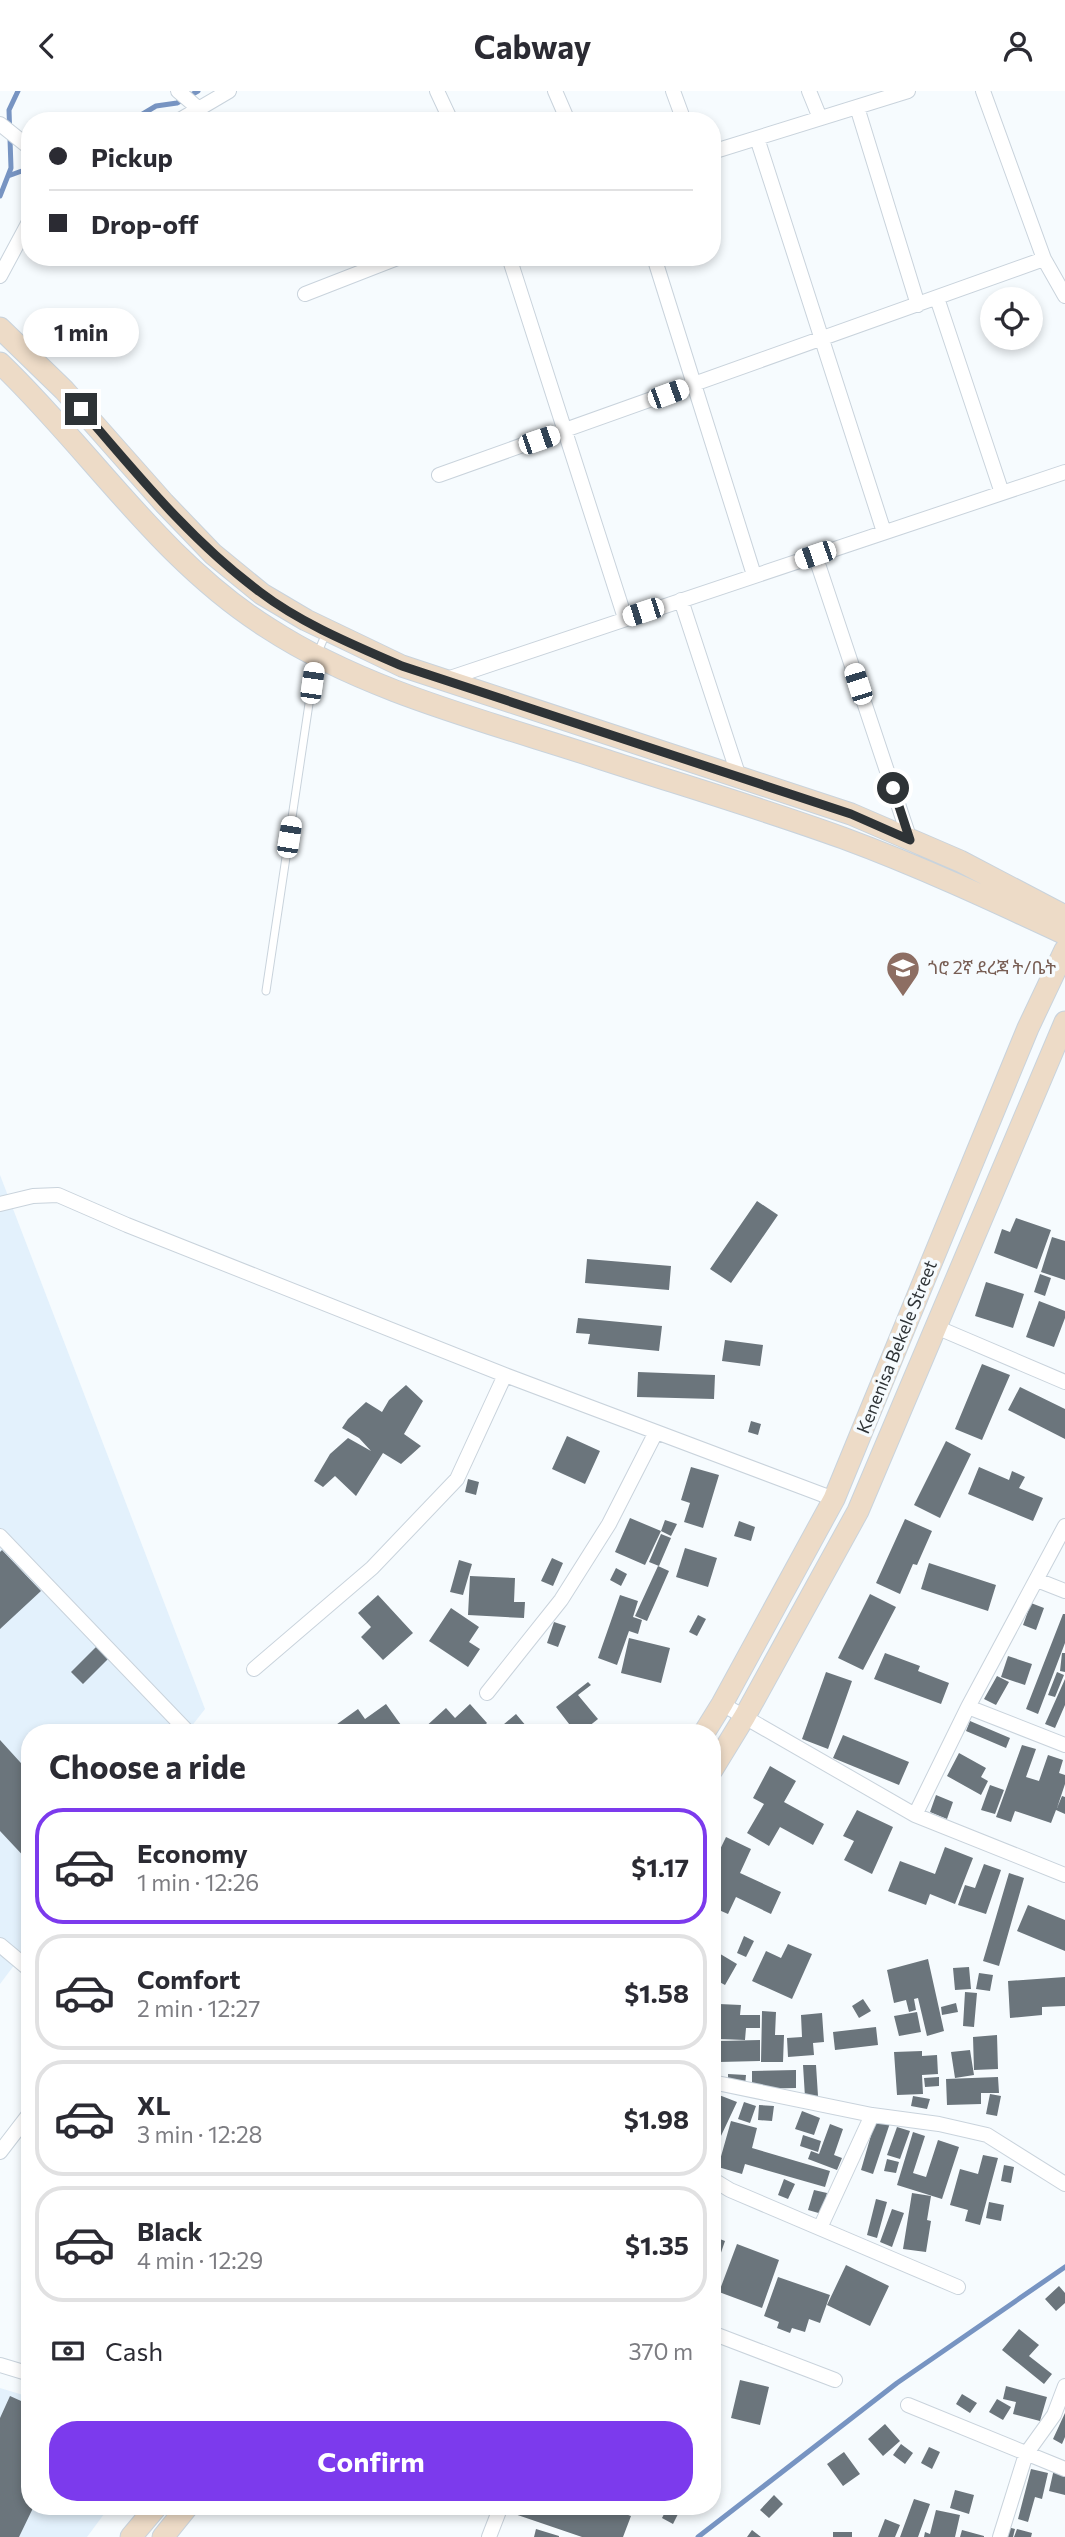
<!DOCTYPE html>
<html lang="en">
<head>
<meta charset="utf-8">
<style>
	:root { --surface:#fff; --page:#f2f2f3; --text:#2b2b33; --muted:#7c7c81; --line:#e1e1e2; --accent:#7c3aed }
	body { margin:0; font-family:Commissioner,"Noto Sans Ethiopic",sans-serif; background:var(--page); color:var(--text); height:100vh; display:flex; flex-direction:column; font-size:26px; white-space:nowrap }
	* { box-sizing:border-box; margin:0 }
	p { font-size:23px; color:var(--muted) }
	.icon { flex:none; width:38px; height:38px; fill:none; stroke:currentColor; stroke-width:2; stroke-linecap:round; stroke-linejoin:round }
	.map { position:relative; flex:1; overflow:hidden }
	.side { position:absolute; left:21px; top:1633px; width:700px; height:791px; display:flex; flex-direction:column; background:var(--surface); border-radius:28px; box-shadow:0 4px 10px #0003 }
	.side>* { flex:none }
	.hud { position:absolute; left:21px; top:21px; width:700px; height:154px; border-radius:28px; box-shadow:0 4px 10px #0003; display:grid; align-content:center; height:154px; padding:0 28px; background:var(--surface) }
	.tools { position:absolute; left:980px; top:196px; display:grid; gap:14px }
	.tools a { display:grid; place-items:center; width:63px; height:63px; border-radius:50%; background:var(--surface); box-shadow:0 4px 10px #0003; font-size:35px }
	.end { position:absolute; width:32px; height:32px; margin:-16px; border:9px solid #2e3336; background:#fff; box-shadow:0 0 0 4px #fff }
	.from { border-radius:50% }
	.bubble { position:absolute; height:49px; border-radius:24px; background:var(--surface); box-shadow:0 4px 10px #0003; font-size:23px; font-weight:700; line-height:49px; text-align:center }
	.car { position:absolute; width:21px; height:42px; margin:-21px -10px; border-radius:9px; box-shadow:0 0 5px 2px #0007; background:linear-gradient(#fff 24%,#345 0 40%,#fff 0 76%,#345 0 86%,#fff 0) }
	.hud b { display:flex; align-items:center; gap:24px; height:66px; font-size:26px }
	.hud b+b { border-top:2px solid var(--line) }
	.hud i { width:18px; height:18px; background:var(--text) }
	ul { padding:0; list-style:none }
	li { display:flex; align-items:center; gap:21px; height:116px; margin:0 14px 10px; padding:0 14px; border:4px solid var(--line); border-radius:28px }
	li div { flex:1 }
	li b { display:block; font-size:26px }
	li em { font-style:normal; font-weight:700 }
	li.selected { border-color:var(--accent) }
	li>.icon { width:63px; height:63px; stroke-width:1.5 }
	h2 { padding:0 28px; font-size:32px; line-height:84px }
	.pay { display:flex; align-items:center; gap:18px; height:77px; padding:0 28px; font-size:26px }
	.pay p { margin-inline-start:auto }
	.cta { display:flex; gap:14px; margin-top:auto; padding:14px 28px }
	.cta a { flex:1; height:80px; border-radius:28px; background:var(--accent); color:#fff; font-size:28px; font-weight:700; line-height:80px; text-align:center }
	header { display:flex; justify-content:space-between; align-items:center; height:91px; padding:0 28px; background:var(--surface); font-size:32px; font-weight:700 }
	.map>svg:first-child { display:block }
	.built { fill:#e3f1fc }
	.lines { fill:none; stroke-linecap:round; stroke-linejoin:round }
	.stream { stroke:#7794c2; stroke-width:5 }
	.building { fill:#6b757c }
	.lane-casing { stroke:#c9d3dc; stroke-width:9 }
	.street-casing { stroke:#c9d3dc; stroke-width:16 }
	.secondary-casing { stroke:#c9d3dc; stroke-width:23 }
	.lane { stroke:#fff; stroke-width:7 }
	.street { stroke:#fff; stroke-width:14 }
	.secondary { stroke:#eddbc7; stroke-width:21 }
	.route { stroke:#2e3336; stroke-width:9 }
	.labels { text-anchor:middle; stroke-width:7; stroke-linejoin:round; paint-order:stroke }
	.education-label { font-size:18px; fill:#785e54; stroke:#f6fbfe; text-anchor:start }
	.street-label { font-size:18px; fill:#2e3336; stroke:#f6fbfe }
</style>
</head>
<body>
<header><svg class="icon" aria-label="back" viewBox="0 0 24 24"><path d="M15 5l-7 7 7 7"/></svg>Cabway<svg class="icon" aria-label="person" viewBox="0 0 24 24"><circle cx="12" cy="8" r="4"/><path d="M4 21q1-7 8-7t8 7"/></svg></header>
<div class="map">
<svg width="1065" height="2446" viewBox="0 0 1065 2446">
	<rect width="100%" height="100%" fill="#f6fbfe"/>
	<path class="built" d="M0 1084 205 1618 187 1641 30 1642V1853L0 1893Z
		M0 2297 30 2306V2415H110L87 2446H0Z"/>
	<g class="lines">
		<path class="stream" d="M131 30 156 15 177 12 198 0
			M8 85 30 77
			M0 105 11 77 9 19 18 0
			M698 2446 897 2292 1065 2176"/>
	</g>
	<path class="building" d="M757 1110 778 1124 731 1192 710 1178Z
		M1016 1127 1051 1139 1037 1178 994 1162 1002 1138 1010 1141Z
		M1052 1146 1065 1150V1189L1041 1181Z
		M587 1168 671 1175 669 1199 585 1192Z
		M1040 1183 1051 1187 1045 1205 1034 1201Z
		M986 1191 1024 1203 1013 1237 975 1225Z
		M1039 1210 1065 1220V1227L1054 1256 1026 1246Z
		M578 1227 662 1235 659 1260 588 1253 590 1243 576 1242Z
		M725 1249 763 1254 760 1275 722 1270Z
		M982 1273 1010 1284 982 1349 955 1338Z
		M638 1281 715 1284 714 1308 637 1306Z
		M406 1294 423 1310 404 1343 421 1355 401 1373 383 1362 356 1405 335 1385 323 1396 314 1390 330 1363 348 1347 371 1360 359 1347 342 1337 348 1328 366 1311 382 1321 389 1309Z
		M1020 1296 1065 1318V1348L1008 1319Z
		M751 1330 761 1333 758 1344 748 1341Z
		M567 1345 600 1360 585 1393 552 1378Z
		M946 1350 971 1363 940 1427 914 1414Z
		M691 1376 719 1384 703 1437 684 1431 690 1412 681 1409Z
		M979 1376 1009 1389 1012 1380 1025 1386 1019 1397 1043 1407 1033 1430 968 1403Z
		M468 1388 479 1391 476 1404 465 1401Z
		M630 1427 661 1440 665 1429 677 1433 671 1445 661 1440 645 1474 615 1461Z
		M905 1428 932 1440 917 1474 913 1473 900 1503 876 1492Z
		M739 1430 755 1436 751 1450 734 1445Z
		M661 1443 671 1447 659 1475 649 1471Z
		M685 1457 717 1467 708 1496 676 1486Z
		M2 1459 41 1500 0 1538V1461Z
		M552 1467 563 1472 553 1495 541 1490Z
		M459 1469 472 1473 463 1504 450 1501Z
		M929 1472 996 1494 988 1520 921 1498Z
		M658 1475 669 1480 647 1530 635 1525Z
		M616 1477 627 1483 621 1495 610 1489Z
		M470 1485 515 1487 514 1511H525L524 1527 468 1524Z
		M870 1503 896 1516 863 1579 838 1567Z
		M378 1504 413 1542 383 1569 361 1546 371 1536 358 1522Z
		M620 1504 638 1510 633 1526 642 1529 638 1543 629 1540 617 1574 598 1567Z
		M1031 1512 1044 1517 1036 1539 1023 1534Z
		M451 1517 479 1536 469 1551 480 1558 468 1576 429 1550Z
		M1063 1523H1065V1552L1038 1623 1026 1618Z
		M698 1524 706 1528 697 1545 689 1541Z
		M554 1531 566 1535 558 1556 547 1552Z
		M629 1547 670 1557 661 1592 621 1582Z
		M97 1555 109 1567 83 1593 71 1581Z
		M885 1562 920 1575 918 1580 949 1592 941 1613 874 1588Z
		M1062 1562H1065V1581L1060 1580Z
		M1008 1565 1032 1573 1025 1594 1001 1586Z
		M826 1581 852 1590 828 1658 802 1648Z
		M1057 1581 1064 1584 1055 1606 1048 1604Z
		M997 1585 1009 1591 996 1614 984 1608Z
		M1065 1588V1614L1055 1637 1045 1633Z
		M588 1591 591 1594 578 1604 598 1628 588 1636 592 1642H576L556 1616Z
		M386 1613 401 1634 390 1642H336L333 1636 358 1618 365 1628Z
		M470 1613 487 1632 477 1642H423L422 1639 446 1617 455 1627Z
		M516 1623 532 1642H499L497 1639Z
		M970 1630 1010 1647 1006 1657 966 1640Z
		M843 1644 909 1671 899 1694 833 1667Z
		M0 1649 30 1682V1772L0 1740Z
		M1022 1654 1036 1658 1026 1686 1039 1690 1048 1664 1063 1669 1059 1682 1065 1684V1693L1057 1717 1062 1705 1065 1706V1723L1056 1719 1051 1732 1015 1720 1011 1731 996 1726Z
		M959 1662 986 1677 981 1686 988 1690 981 1704 947 1685Z
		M770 1675 796 1690 784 1711 824 1733 813 1754 780 1736 769 1755 747 1742 764 1713 753 1707Z
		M990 1694 1004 1699 995 1723 981 1719Z
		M936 1704 953 1711 947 1728 930 1721Z
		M857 1719 893 1736 872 1783 844 1769 854 1750 843 1745Z
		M726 1746 751 1758 740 1782 781 1801 771 1823 736 1806 728 1823 712 1816V1797L719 1782 712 1779V1775Z
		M945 1756 973 1767 955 1813 930 1803 926 1814 888 1800 900 1770 935 1783Z
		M984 1773 1001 1779 986 1823 958 1814 965 1794 975 1797Z
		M1009 1782 1024 1787 999 1875 983 1870Z
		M1028 1814 1065 1829V1860L1017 1840Z
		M712 1833 719 1837 712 1848Z
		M744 1845 754 1850 746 1866 737 1862Z
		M788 1853 812 1863 792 1908 752 1890 766 1860 781 1867Z
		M712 1858 737 1873 725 1894 712 1887Z
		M928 1868 944 1940 927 1945 918 1907 914 1908 916 1919 909 1921 906 1909 894 1912 887 1879Z
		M969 1876 971 1898 955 1899 953 1877Z
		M979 1882 993 1884 990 1900 976 1898Z
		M1065 1886V1915L1042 1916V1924L1010 1927 1008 1890Z
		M965 1901 977 1902 974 1936 963 1935Z
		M863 1908 871 1920 859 1927 852 1915Z
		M956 1912 958 1921 942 1924 941 1916Z
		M719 1913 741 1914 740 1924H760V1937H746L745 1949 719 1948Z
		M762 1920 776 1921 775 1944H784L783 1971H761Z
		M917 1921 921 1941 899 1945 894 1925Z
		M822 1922 824 1951 813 1952 814 1964 788 1966 787 1947 802 1946 801 1924Z
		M876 1936 878 1954 835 1959 833 1941Z
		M997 1944 998 1978 974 1979 973 1946Z
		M760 1949V1970L719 1971V1950Z
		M970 1959 974 1984 955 1987 951 1961Z
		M922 1960V1965L937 1964 938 1983 922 1984 923 2003 897 2004 894 1961Z
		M803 1974H816L818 2005 805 2006Z
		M796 1979V1997L752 1998V1980Z
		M728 1983 746 1984 745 1995 728 1994Z
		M939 1986V1995L925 1996 924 1987Z
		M998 1986 999 2002H981V2013L947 2014 946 1988Z
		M990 2003 1001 2005 997 2025 986 2023Z
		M719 2004 737 2011 712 2064V2020Z
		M913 2005 930 2008 927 2018 911 2015Z
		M744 2011 756 2015 750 2032 738 2028Z
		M759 2014 774 2015 772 2030 758 2029Z
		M802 2020 820 2027 814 2044 795 2038Z
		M876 2027 890 2032 873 2083 861 2079Z
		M731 2030 757 2037 752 2057 830 2080 825 2096 745 2073 742 2083 718 2076Z
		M830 2033 843 2038 834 2064 842 2067 837 2079 808 2068 811 2060 819 2063Z
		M897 2036 910 2040 900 2068 887 2064Z
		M913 2041 925 2045 913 2082 926 2086 938 2049 959 2056 942 2108 897 2094Z
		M803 2044 821 2050 818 2061 800 2055Z
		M983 2064 998 2067 980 2134 965 2130 968 2119 950 2114 960 2078 978 2083Z
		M887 2068 899 2071 896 2082 884 2080Z
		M1004 2074 1014 2076 1011 2092 1001 2090Z
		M784 2088 795 2093 788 2108 778 2104Z
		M814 2099 827 2102 822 2123 808 2119Z
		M912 2102 931 2105 927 2129 931 2130 926 2161 903 2158Z
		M876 2108 887 2111 877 2147 867 2144Z
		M989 2111 1004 2114 1001 2130 986 2127Z
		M892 2118 904 2122 892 2156 880 2151Z
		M712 2145 725 2150 713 2185 712 2184Z
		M737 2153 779 2169 762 2217 719 2201Z
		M846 2174 889 2195 870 2235 827 2214Z
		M778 2186 830 2204 820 2232 809 2228 805 2241 792 2237 790 2242 777 2237 779 2231 764 2225Z
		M1059 2195 1065 2202V2212L1056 2220 1045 2208Z
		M1019 2238 1039 2254 1029 2265 1052 2283 1044 2293 1002 2259Z
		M740 2289 769 2296 760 2334 731 2327Z
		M1006 2295 1047 2306 1040 2330 1013 2323 1016 2311 1003 2308Z
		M962 2303 977 2312 970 2322 956 2313Z
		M10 2305 30 2314V2385L22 2401 30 2405V2415H34L19 2446H0V2327Z
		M997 2308 1011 2316 1003 2329 989 2321Z
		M1065 2322V2346L1062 2353 1053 2348Z
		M885 2333 900 2350 883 2365 868 2348Z
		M901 2353 913 2362 905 2373 893 2364Z
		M929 2356 940 2361 932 2378 921 2372Z
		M844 2361 860 2383 843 2395 827 2373Z
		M1031 2378 1048 2382 1042 2408 1035 2406 1028 2431 1018 2428Z
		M1054 2378 1065 2381V2404L1049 2400Z
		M955 2399 974 2404 969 2423 950 2417Z
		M774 2404 783 2413 769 2427 760 2419Z
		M914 2408 930 2413 918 2446H900Z
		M508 2415H550L569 2422 571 2415H603L631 2425 623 2446H582L506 2420Z
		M668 2415H682L673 2433 662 2427Z
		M936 2419 960 2424 955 2446H924L925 2441 930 2443Z
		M885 2428 900 2434 895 2446H878Z
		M1004 2435 1015 2438 1013 2446H1001Z
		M536 2438 559 2445V2446H534Z
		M1017 2438 1032 2442 1031 2446H1014Z
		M752 2439 761 2446H747Z
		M962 2439 984 2445V2446H960Z
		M833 2441H852V2446H833Z"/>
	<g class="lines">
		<g class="lane-casing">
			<path id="lane" d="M266 900 316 566 326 542"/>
		</g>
		<g class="street-casing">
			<path id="street" d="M178 0 199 18
				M437 0 451 30
				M555 0 568 30
				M673 0 684 30
				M809 0 820 27
				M983 0 1044 168 1065 205
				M857 16 918 214
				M178 30 229 0
				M0 33 30 57
				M757 47 884 441
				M712 61 908 0
				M509 166 625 527
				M654 166 754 484
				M0 185 30 129
				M305 203 400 166
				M937 207 1002 402
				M439 384 1044 168
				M815 464 910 749
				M681 509 739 686
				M444 589 1065 381
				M0 1113 33 1105 58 1104 127 1134 505 1284 834 1408
				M936 1236 1065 1291
				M0 1445 189 1642
				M1037 1489 1065 1500
				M254 1578 372 1477 457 1388 505 1284
				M487 1602 561 1509 609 1433 655 1343
				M722 1613 915 1724 1065 1784
				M968 1616 1065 1654
				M915 1724 968 1616 1065 1435
				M0 1854 30 1879
				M712 1991 872 2024 939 2033 987 2044 1065 2093
				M0 2061 30 2022
				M712 2088 730 2099 958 2196
				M820 2137 872 2024
				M712 2242 835 2289
				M0 2274 30 2283
				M908 2314 1065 2378
				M489 2446 501 2415
				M1000 2446 1026 2363 1054 2324 1065 2295"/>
		</g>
		<g class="secondary-casing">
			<path id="secondary" d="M0 237 64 299 164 412 213 463 262 503 306 529 402 575 851 723 960 770 1065 825
				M0 272C91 359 160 469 268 537 366 601 490 631 602 668 682 694 763 718 843 747 919 775 992 809 1065 843
				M704 1642 722 1613 834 1408 1028 937 1065 859
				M712 1679 745 1625 858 1420 1065 931
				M131 2446 157 2415
				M163 2446 188 2415"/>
		</g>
		<use href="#lane" class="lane"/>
		<use href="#street" class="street"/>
		<use href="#secondary" class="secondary"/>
	</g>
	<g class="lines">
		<path class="route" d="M81 318C137 383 191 450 260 501 302 533 354 554 402 575L851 723 910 749 893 697"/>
	</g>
	<defs>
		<g id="school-pin" transform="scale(1.75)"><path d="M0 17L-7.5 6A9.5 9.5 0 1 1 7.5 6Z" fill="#8d6e63" stroke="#f6fbfe"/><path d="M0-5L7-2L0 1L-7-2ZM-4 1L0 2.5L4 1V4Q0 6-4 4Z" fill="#fff"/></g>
	</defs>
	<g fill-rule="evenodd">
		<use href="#school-pin" x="903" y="877"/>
	</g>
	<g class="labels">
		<g class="education-label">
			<text x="928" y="883">ጎሮ 2ኛ ደረጃ ት/ቤት</text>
		</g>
		<g class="street-label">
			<text transform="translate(897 1256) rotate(-68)" y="6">Kenenisa Bekele Street</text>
		</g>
	</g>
</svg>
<div class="tools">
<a><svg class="icon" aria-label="locate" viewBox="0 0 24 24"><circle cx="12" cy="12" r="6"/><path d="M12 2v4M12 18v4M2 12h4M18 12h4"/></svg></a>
</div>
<i class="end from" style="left:893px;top:697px"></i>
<i class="end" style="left:81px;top:318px"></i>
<div class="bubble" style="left:23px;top:217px;width:116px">1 min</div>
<i class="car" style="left:668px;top:303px;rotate:70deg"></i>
<i class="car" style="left:539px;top:349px;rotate:71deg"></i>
<i class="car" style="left:815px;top:464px;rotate:251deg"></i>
<i class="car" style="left:643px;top:521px;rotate:252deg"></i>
<i class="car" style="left:312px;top:592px;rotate:8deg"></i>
<i class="car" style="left:858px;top:593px;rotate:342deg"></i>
<i class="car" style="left:289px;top:746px;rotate:9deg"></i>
<div class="hud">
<b><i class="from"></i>Pickup</b>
<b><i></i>Drop-off</b>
</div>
<section class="side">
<h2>Choose a ride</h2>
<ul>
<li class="selected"><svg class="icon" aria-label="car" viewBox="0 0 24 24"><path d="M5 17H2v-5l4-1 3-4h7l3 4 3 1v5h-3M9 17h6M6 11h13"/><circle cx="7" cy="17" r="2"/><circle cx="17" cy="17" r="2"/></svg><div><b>Economy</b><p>1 min · 12:26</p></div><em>$1.17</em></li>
<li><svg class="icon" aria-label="car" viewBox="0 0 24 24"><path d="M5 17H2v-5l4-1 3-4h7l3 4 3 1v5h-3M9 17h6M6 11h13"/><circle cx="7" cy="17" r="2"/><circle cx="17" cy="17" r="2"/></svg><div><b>Comfort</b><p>2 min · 12:27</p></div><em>$1.58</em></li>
<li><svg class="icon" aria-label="car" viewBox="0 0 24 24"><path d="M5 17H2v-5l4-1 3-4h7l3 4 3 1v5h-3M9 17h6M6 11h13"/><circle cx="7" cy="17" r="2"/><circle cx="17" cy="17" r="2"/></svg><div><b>XL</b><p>3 min · 12:28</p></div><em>$1.98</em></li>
<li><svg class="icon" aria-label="car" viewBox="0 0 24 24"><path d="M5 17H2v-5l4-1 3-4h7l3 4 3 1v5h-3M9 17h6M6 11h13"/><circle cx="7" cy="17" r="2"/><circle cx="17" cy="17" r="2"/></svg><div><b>Black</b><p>4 min · 12:29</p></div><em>$1.35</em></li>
</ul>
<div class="pay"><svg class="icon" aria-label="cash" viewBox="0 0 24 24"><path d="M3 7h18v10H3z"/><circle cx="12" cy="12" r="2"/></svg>Cash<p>370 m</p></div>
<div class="cta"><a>Confirm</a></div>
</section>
</div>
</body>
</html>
